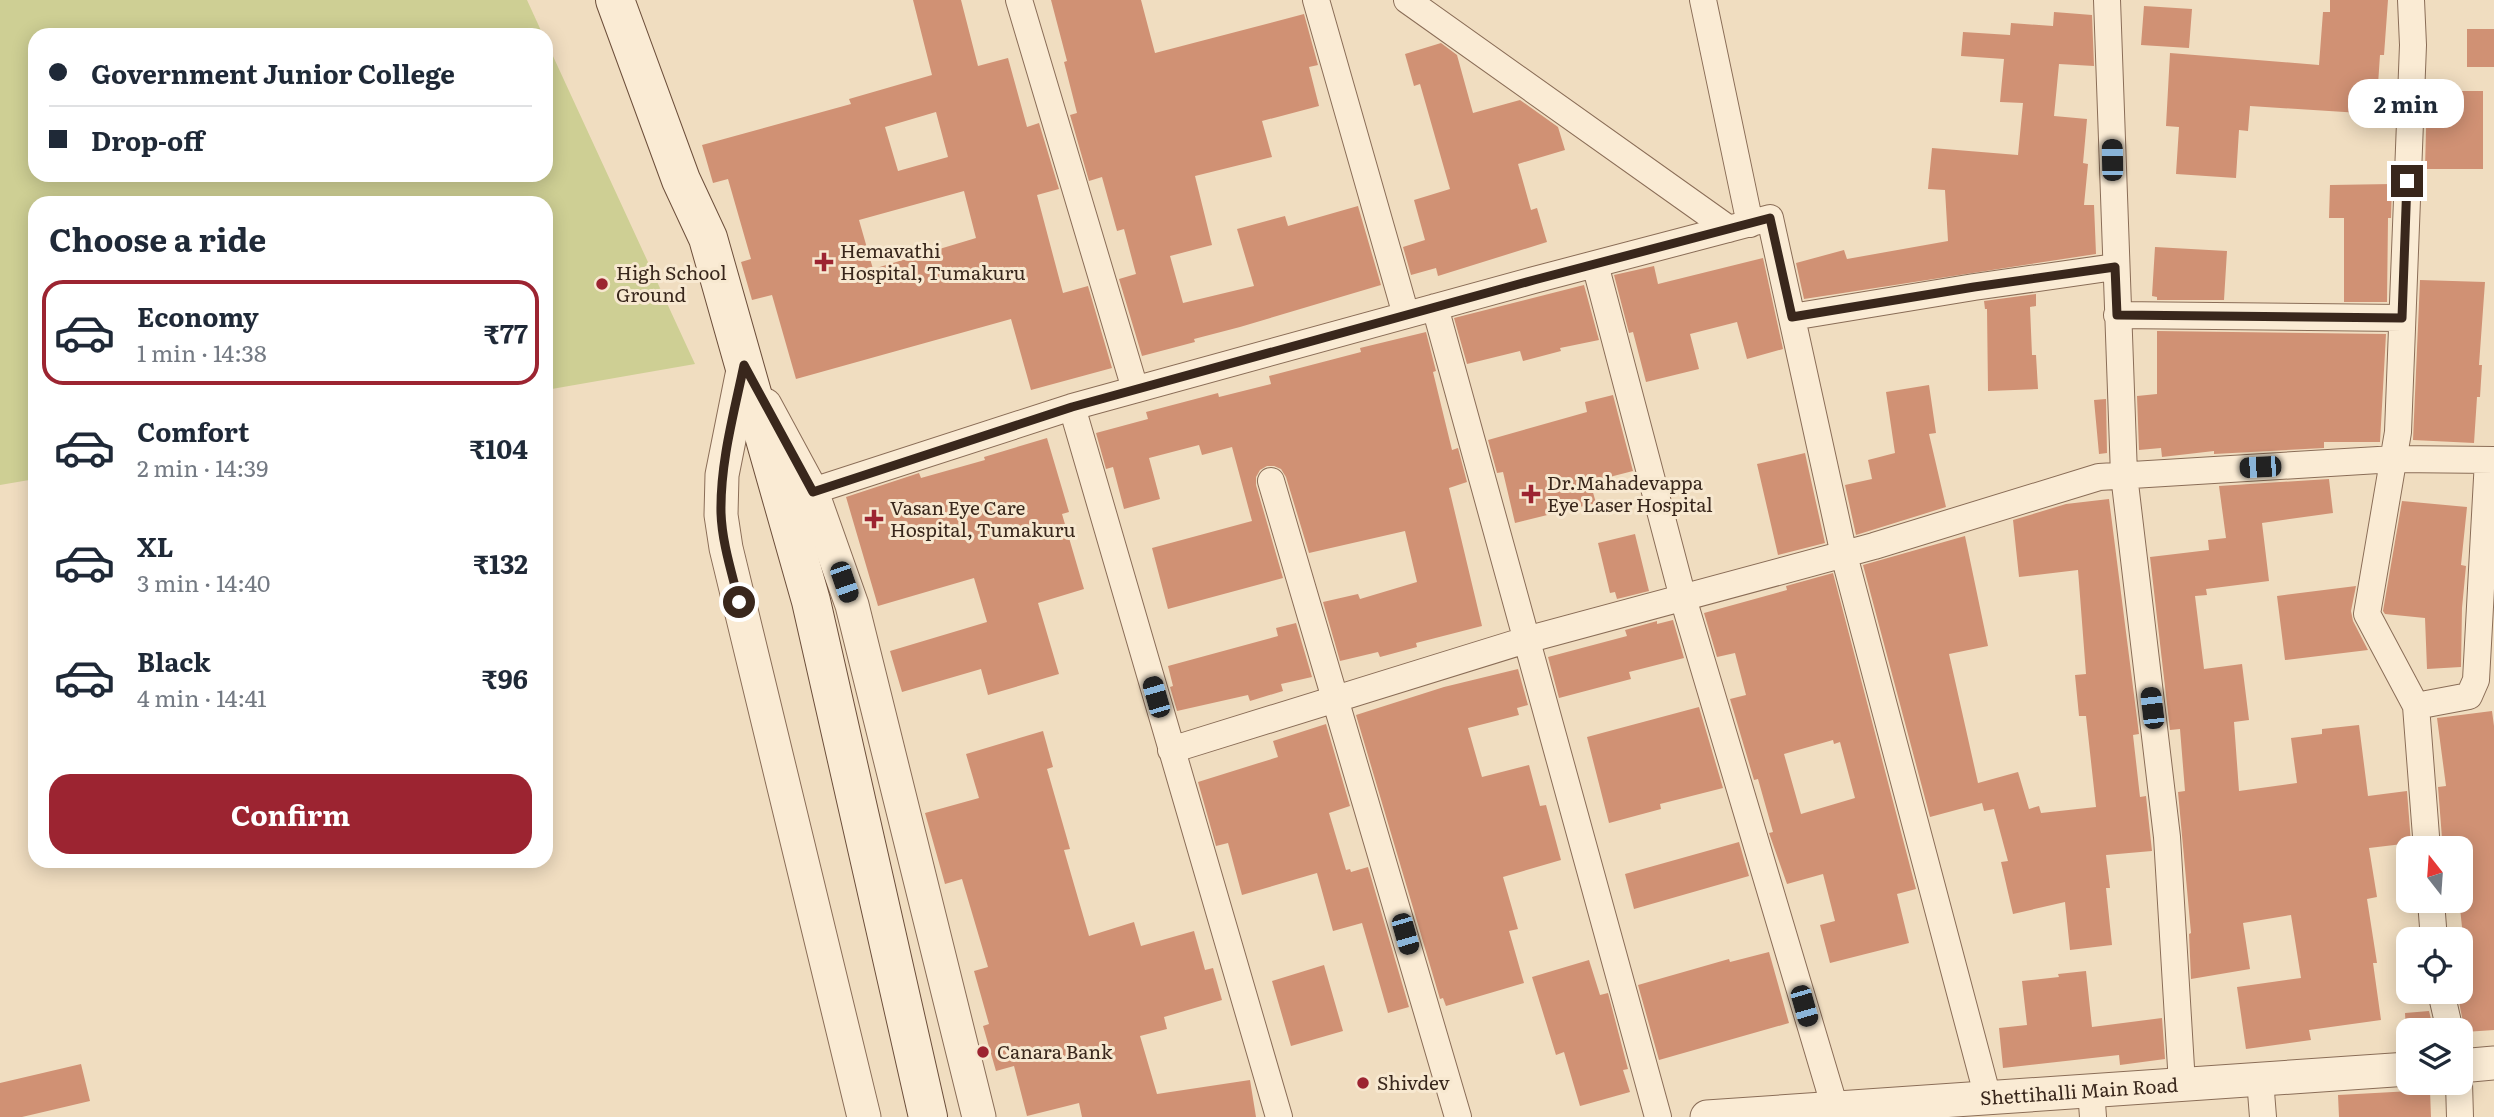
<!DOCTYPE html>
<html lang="en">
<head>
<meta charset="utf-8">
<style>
	:root { --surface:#fff; --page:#f6f6f7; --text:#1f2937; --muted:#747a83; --line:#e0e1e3; --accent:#9c2431 }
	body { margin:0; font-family:Literata,serif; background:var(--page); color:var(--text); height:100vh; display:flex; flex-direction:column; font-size:26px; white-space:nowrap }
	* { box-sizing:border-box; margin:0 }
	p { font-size:23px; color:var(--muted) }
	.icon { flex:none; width:38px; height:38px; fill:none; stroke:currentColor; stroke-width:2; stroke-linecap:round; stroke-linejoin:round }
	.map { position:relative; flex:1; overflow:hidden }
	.sheet { position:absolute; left:28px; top:196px; width:525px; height:672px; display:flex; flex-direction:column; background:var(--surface); border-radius:21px; box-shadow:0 4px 18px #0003 }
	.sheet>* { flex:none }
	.banner { position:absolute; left:28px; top:28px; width:525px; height:154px; border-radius:21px; box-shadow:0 4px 18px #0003; display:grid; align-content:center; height:154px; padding:0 21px; background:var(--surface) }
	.needle { width:46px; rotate:343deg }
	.tools { position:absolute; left:2396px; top:836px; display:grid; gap:14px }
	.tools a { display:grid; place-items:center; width:77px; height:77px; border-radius:14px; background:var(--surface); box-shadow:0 4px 18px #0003; font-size:35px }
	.end { position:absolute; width:32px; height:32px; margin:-16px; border:9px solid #39271c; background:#fff; box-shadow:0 0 0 4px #fff }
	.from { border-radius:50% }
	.bubble { position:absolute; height:49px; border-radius:21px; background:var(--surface); box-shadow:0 4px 18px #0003; font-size:23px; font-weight:700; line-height:49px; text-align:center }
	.car { position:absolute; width:21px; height:42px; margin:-21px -10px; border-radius:9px; box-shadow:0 0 5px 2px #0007; background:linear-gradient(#222 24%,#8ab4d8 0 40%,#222 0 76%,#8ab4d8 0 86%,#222 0) }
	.banner b { display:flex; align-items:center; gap:24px; height:66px; font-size:26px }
	.banner b+b { border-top:2px solid var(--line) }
	.banner i { width:18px; height:18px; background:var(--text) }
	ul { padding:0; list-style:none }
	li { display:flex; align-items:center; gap:21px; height:105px; margin:0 14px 10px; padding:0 7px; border:4px solid transparent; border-radius:21px }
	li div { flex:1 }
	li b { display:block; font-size:26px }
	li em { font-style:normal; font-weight:700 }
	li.active { border-color:var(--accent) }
	li>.icon { width:63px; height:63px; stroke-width:1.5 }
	h2 { padding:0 21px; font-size:32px; line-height:84px }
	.button { display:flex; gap:14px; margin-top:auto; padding:14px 21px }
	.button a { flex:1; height:80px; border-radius:21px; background:var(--accent); color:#fff; font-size:28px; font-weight:700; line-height:80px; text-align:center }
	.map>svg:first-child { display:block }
	.green { fill:#cecf94 }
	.building { fill:#d09174; fill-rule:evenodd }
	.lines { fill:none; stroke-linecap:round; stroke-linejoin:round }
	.minor-casing { stroke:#8a6d57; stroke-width:28 }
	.tertiary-casing { stroke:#8a6d57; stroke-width:35 }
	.secondary-casing { stroke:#6c4e3a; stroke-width:40 }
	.minor { stroke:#faebd4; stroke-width:26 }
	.tertiary { stroke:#faebd4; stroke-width:33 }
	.secondary { stroke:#faebd4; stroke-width:38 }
	.route { stroke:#39271c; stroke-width:9 }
	.poi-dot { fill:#9c2431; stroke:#f7e8d0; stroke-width:2.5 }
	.labels { text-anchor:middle; stroke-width:6; stroke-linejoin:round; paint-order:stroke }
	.poi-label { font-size:19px; fill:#39271c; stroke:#f7e8d0; text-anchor:start }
	.street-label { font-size:19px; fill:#39271c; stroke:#f7e8d0 }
</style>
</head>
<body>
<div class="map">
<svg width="2494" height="1117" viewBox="0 0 2494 1117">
	<rect width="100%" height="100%" fill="#f0ddc0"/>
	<path class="green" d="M0 0H527L543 35H35V175H546V41L695 364 546 390V203H35V479L0 485Z"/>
	<path class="building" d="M913 0H961L978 66 1008 58 1027 127 1039 123 1059 189 1037 195 1063 293 1088 286 1112 368 1031 390 1011 319 796 379 772 295 752 300 741 262 751 259 728 179 713 183 702 145 851 104 849 99 932 75ZM936 112 948 157 898 171 885 127ZM964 191 976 238 873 269 859 220Z
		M1051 0H1141L1155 53 1304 14 1318 65 1309 67 1319 106 1262 121 1272 157 1195 176 1212 245 1170 256 1183 303 1254 286 1237 229 1285 216 1288 226 1358 206 1381 285 1240 327 1194 339 1195 342 1142 356 1119 279 1136 274 1124 229 1117 231 1102 177 1089 181 1070 115 1077 113 1064 62 1067 61Z
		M2330 0H2388L2384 55H2380L2376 114 2250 106 2248 131 2239 130 2236 178 2176 174 2179 127 2166 126 2170 53 2319 65 2323 12H2330Z
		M2144 6 2192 9 2189 48 2141 45Z
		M2054 12 2092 15 2094 66 2059 64 2054 116 2087 119 2083 163 2088 164 2084 205H2094L2096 254 1804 299 1796 263 1844 250 1847 259 1948 241 1945 190 1928 189 1932 148 2018 155 2023 103 2000 102 2004 59 1961 56 1963 32 2010 35 2011 23 2053 26Z
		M2467 29H2494V67H2467Z
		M1441 43 1457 55 1473 113 1520 100 1558 127 1565 150 1518 164 1531 210 1537 208 1547 242 1438 276 1436 268 1411 275 1403 247 1425 240 1414 200 1450 189 1420 84 1414 86 1405 54Z
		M2427 91H2483V169H2425Z
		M2392 184 2391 218H2388L2387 302H2344V218H2329L2330 185Z
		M2155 247 2227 251 2224 300H2157V297L2152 296Z
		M1763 258 1783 349 1747 359 1737 322 1690 334 1699 369 1646 382 1633 332 1629 333 1614 275 1654 266 1658 284Z
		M2420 280 2485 282 2479 365H2482L2480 397H2477L2474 443 2413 440Z
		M1584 285 1599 340 1560 348 1561 351 1523 361 1520 351 1467 364 1454 318Z
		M2036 294V306L2030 307 2032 355H2036L2038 389 1988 391 1987 309H1985L1984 301Z
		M2157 331 2386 334 2380 442H2324V448L2214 454V451L2162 457 2161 448 2139 450 2137 396 2157 394Z
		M1426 332 1436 371 1433 372 1452 450 1458 448 1467 482 1449 488 1482 626 1416 643 1417 647 1380 657 1378 652 1340 661 1323 602 1358 594 1360 599 1417 582 1405 531 1309 553 1286 477 1281 469 1274 466H1267L1260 470 1256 477V485L1283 578 1168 609 1152 548 1252 521 1232 447 1202 455 1199 445 1149 458 1160 499 1124 509 1113 467 1106 469 1096 433 1148 419 1146 412 1218 393 1219 397 1271 384 1269 376 1361 352 1360 348Z
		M1929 385 1936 433 1929 434 1946 507 1856 535 1845 485 1872 479 1868 460 1895 453 1886 392Z
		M1613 395 1633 471 1590 482 1596 503 1515 523 1503 472 1497 473 1488 440 1587 412 1585 402Z
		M2106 399 2107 453 2099 454 2094 400Z
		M1047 438 1069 512 1062 514 1084 589 1038 603 1059 674 988 695 981 669 902 692 890 651 987 622 974 578 878 606 846 497 919 473 921 478 985 460 984 457Z
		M1805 453 1825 543 1778 555 1757 464Z
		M2329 479 2333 513 2262 523 2269 581 2206 589 2207 595 2195 596 2204 669 2242 664 2249 720 2234 722 2239 791 2297 783 2291 738 2322 734V729L2359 725 2368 796 2407 791 2411 843 2369 848 2377 897 2367 899 2377 963H2373L2381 1020 2309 1030 2311 1040 2246 1049 2237 987 2301 978 2291 915 2243 923 2250 969 2191 979 2189 934 2191 933 2178 792 2185 791 2180 729 2170 730 2150 557 2209 550 2208 540 2226 538 2219 486Z
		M2109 499 2139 734 2133 735 2140 797 2146 796 2152 851 2106 855 2110 888H2106L2112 945 2070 950 2065 902 2013 914 2001 862 2008 861 1994 809 1984 811 1982 803 1930 817 1863 565 1965 536 1988 646 1949 654 1978 783 2018 772 2029 809 2039 806 2041 813 2096 807 2086 716H2079L2075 675 2086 674 2078 570 2019 577 2013 520 2066 504Z
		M2402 501 2467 507 2461 565 2466 566 2462 608 2461 667 2427 669 2425 618 2385 614 2383 611Z
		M1635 534 1649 591 1617 599 1615 592 1610 593 1598 543Z
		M1833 573 1916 889 1897 894 1909 943 1830 963 1820 925 1835 921 1823 874 1787 884 1769 833 1773 832 1758 779 1754 780 1730 699 1746 695 1735 653 1717 657 1704 613 1787 590 1786 586ZM1833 740 1834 744 1840 742 1855 798 1801 814 1784 754Z
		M2356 586 2351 611 2353 621 2368 650 2285 660 2277 596Z
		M1673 620 1684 658 1629 672 1631 679 1559 698 1548 657 1627 636 1625 630 1657 621V624Z
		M1296 623 1312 677 1281 684 1283 691 1250 701 1248 695 1177 711 1170 687 1173 686 1168 666 1278 636 1276 628Z
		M1518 669 1528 705 1517 708 1519 715 1468 728 1482 777 1529 765 1540 806 1546 805 1561 860 1503 877 1518 929 1509 931 1524 983 1446 1006 1443 998 1440 999 1356 715 1444 687Z
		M1699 707 1723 788 1660 804 1661 809 1609 823 1587 737Z
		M2492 711 2494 726V1030L2465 1032 2457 992H2460V966L2466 965 2460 908V849H2450L2449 838H2442L2438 787 2446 786 2437 718Z
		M1326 724 1350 806 1329 813 1346 870 1350 869 1351 872 1368 867 1409 1007 1388 1013 1362 923 1333 931 1317 873 1242 895 1228 843 1216 846 1198 782 1278 757 1273 741Z
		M1043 731 1053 767 1047 769 1070 849 1064 850 1089 936 1134 922 1141 946 1194 931 1205 970 1213 968 1222 1000 1164 1017 1167 1029 1140 1036 1157 1094 1250 1080 1256 1117H1082L1079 1103 1027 1116 1014 1066 996 1071 983 1026 989 1024 974 971 988 967 962 879 945 884 925 813 979 798 966 754Z
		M1739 842 1749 876 1634 909 1625 874Z
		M1769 952 1789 1023 1659 1060 1638 985 1729 959 1730 962Z
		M1589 960 1600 995 1608 993 1628 1069 1623 1070 1630 1092 1580 1106 1564 1052 1556 1055 1532 977Z
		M1324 965 1343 1031 1291 1046 1272 981Z
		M2086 971 2092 1027 2162 1018 2165 1059 2120 1065 2119 1055 2003 1068 1999 1028 2027 1025 2022 981 2059 977 2058 974Z
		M2429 1011 2434 1031H2406L2405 1013Z
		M81 1064 90 1101 22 1117H0V1083Z
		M2430 1090 2431 1117H2339L2338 1095Z"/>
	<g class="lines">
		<g class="minor-casing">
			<path id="minor" d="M1019 0 1135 389
				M1316 0 1406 315
				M1407 0 1729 229
				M1703 0 1750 224
				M2107 0 2124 475 2167 837 2182 1084
				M2411 0 2413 45 2398 432 2367 614 2416 706 2427 849
				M1595 264 1683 598 1835 1108
				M1435 307 1658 1117
				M2117 315 2402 318
				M1792 317 1974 287 2115 267
				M1072 407 1279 1117
				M1271 481 1458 1117
				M794 497 1072 407 1534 280 1770 218 1844 555 1988 1098
				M2416 706 2469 696 2476 680 2488 460
				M1171 750 1526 640 1874 546 2099 477 2395 459 2494 460
				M2431 901 2434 940
				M2441 992 2450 1031
				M2260 1079 2263 1117
				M2459 1083 2460 1117
				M2091 1090 2093 1117"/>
		</g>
		<g class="tertiary-casing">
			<g id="tertiary">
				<path d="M744 365 722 475 721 515 726 548 864 1117"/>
				<path d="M765 405 812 492 852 605 979 1117"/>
				<path d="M2460 1066 2494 1063"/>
				<path id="s1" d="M1707 1117 2408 1069"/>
			</g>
		</g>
		<g class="secondary-casing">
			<path id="secondary" d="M615 0 681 180 708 238 811 601 928 1117"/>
		</g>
		<use href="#minor" class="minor"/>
		<use href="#tertiary" class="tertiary"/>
		<use href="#secondary" class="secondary"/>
	</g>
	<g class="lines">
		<path class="route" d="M739 602C732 573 722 543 721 513 720 463 734 413 744 365L813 492 1072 407 1534 280 1770 218 1792 317 1974 287 2115 267 2117 315 2402 318 2407 181"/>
	</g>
	<g class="poi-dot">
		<path d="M820.5 251.5h7v7h7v7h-7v7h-7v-7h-7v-7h7z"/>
		<circle cx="602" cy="284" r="7"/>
		<path d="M1527.5 483.5h7v7h7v7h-7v7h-7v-7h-7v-7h7z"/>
		<path d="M870.5 508.5h7v7h7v7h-7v7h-7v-7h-7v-7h7z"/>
		<circle cx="983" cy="1052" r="7"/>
		<circle cx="1363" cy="1083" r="7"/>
	</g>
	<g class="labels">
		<g class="poi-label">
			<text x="840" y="258">Hemavathi<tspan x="840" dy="22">Hospital, Tumakuru</tspan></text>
			<text x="616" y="280">High School<tspan x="616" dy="22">Ground</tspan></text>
			<text x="1547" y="490">Dr.Mahadevappa<tspan x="1547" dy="22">Eye Laser Hospital</tspan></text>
			<text x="890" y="515">Vasan Eye Care<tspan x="890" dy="22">Hospital, Tumakuru</tspan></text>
			<text x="997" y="1059">Canara Bank</text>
			<text x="1377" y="1090">Shivdev</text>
		</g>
		<g class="street-label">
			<text dy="7" stroke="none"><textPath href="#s1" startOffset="373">Shettihalli Main Road</textPath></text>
		</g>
	</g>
</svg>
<div class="tools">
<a><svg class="needle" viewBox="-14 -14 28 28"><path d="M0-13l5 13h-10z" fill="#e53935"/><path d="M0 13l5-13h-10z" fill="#747a83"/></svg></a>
<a><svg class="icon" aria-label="locate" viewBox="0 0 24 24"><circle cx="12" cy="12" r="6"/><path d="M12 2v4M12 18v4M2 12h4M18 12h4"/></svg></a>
<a><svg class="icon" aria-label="layers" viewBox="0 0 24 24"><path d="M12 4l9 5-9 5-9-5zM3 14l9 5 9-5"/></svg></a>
</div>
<i class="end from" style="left:739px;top:602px"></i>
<i class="end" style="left:2407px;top:181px"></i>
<div class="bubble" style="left:2348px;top:79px;width:116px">2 min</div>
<i class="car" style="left:2112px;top:160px;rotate:359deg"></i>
<i class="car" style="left:2260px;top:467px;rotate:267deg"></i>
<i class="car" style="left:844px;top:582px;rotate:161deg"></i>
<i class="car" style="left:1156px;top:697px;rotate:344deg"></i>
<i class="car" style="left:2152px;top:708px;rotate:353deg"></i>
<i class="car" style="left:1405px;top:934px;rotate:164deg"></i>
<i class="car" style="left:1804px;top:1006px;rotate:164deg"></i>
<div class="banner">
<b><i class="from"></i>Government Junior College</b>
<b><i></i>Drop-off</b>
</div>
<section class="sheet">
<h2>Choose a ride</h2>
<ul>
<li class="active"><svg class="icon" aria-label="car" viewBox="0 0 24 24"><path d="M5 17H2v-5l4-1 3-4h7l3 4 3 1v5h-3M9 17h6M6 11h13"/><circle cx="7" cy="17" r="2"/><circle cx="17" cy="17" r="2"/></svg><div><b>Economy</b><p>1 min · 14:38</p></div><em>₹77</em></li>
<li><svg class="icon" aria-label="car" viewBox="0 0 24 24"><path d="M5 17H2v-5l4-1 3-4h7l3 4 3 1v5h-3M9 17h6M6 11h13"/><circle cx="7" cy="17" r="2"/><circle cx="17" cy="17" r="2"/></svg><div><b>Comfort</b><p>2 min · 14:39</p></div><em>₹104</em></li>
<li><svg class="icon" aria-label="car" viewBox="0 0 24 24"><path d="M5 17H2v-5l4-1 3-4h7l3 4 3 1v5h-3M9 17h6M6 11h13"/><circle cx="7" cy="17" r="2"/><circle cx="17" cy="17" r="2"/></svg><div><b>XL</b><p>3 min · 14:40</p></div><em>₹132</em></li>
<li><svg class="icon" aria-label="car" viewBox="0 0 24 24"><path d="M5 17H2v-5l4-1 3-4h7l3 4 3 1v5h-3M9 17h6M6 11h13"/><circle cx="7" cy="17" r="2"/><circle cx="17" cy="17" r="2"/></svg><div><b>Black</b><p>4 min · 14:41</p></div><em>₹96</em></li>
</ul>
<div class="button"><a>Confirm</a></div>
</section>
</div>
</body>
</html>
